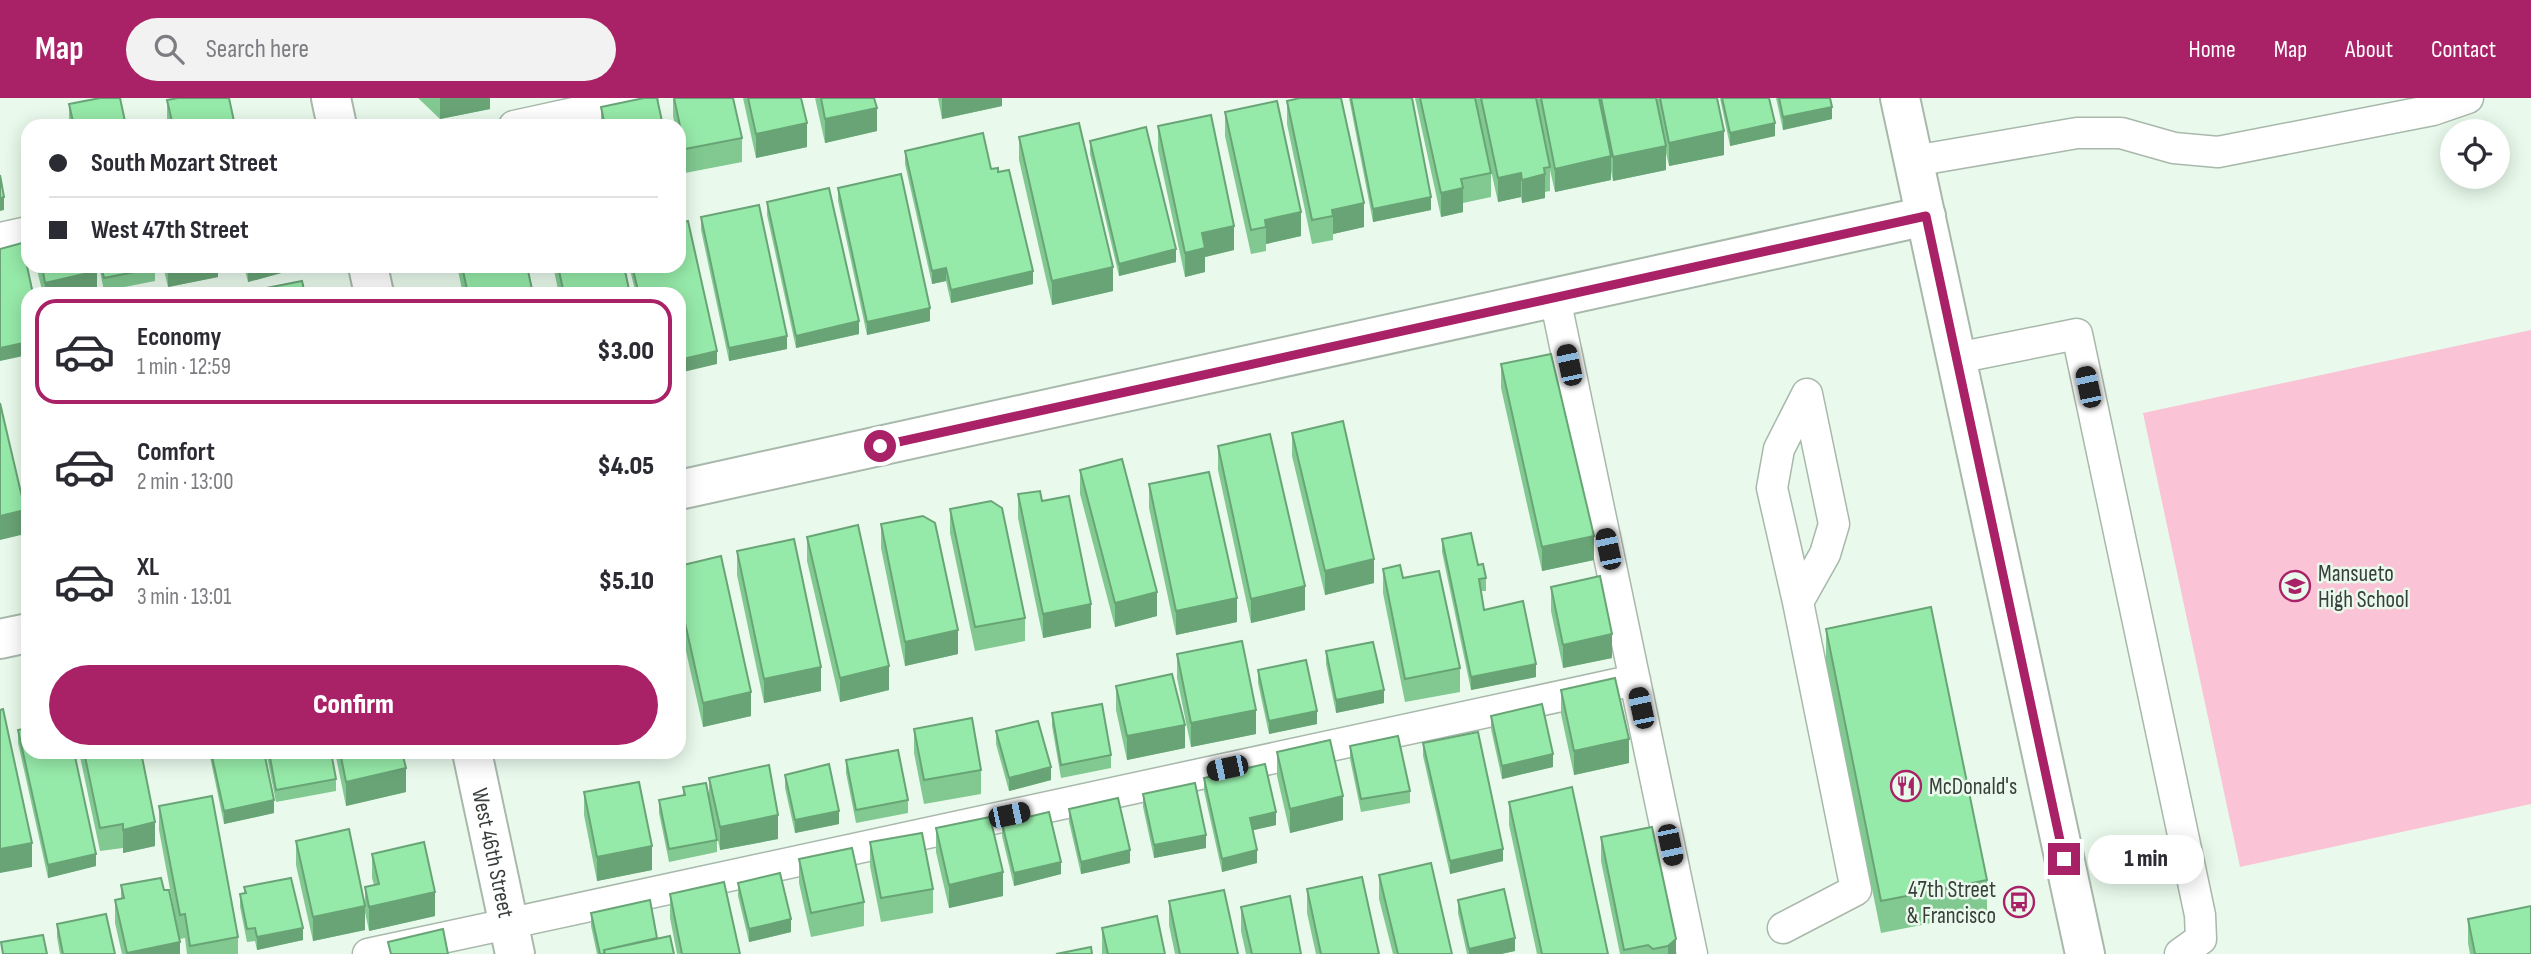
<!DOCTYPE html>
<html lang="en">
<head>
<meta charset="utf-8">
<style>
	:root { --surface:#fff; --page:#f2f2f3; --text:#2b2b33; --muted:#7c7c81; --line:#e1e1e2; --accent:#a92166 }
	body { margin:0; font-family:"Sofia Sans Condensed",sans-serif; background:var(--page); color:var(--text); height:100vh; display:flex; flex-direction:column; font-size:26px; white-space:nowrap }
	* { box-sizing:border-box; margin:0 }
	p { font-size:23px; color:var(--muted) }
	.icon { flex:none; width:38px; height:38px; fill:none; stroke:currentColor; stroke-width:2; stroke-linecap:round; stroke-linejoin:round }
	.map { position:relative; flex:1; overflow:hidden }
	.details { position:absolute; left:21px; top:189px; width:665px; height:472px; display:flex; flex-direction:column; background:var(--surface); border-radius:21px; box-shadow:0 4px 18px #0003 }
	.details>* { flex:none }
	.guide { position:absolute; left:21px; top:21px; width:665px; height:154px; border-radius:21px; box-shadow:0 4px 18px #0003; display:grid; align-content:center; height:154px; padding:0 28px; background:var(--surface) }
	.controls { position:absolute; left:2440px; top:21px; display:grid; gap:14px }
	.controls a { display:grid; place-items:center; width:70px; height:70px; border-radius:50%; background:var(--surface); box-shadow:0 4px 18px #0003; font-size:35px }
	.end { position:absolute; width:32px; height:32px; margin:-16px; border:9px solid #a92166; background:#fff; box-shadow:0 0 0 4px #fff }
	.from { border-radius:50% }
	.bubble { position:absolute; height:49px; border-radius:24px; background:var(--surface); box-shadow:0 4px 18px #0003; font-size:23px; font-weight:800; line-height:49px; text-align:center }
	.car { position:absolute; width:21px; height:42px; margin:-21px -10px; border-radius:9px; box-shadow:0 0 5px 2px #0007; background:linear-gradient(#222 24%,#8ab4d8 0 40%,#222 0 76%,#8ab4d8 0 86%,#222 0) }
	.guide b { display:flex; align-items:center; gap:24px; height:66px; font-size:26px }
	.guide b+b { border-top:2px solid var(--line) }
	.guide i { width:18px; height:18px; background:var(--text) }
	ul { padding:12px 0 0; list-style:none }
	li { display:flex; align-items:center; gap:21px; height:105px; margin:0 14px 10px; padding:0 14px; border:4px solid transparent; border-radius:21px }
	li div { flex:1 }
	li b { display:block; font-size:26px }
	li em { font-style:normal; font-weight:800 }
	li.active { border-color:var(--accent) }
	li>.icon { width:63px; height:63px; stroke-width:1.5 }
	.cta { display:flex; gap:14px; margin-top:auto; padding:14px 28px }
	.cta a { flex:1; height:80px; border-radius:42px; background:var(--accent); color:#fff; font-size:28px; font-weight:800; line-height:80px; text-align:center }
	header { display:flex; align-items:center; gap:42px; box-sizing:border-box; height:98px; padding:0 35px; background:var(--accent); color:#fff }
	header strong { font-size:33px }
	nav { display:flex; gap:38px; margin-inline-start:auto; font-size:24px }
	.search { width:490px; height:63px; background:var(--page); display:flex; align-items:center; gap:18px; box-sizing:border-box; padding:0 24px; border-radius:38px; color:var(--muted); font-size:26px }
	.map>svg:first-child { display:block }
	.green { fill:#fac3d6 }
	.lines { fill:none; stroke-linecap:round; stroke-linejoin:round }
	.lane-casing { stroke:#a8b8ab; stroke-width:33 }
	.street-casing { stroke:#a8b8ab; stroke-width:42 }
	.secondary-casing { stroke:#a8b8ab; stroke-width:42 }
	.lane { stroke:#fff; stroke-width:30 }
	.street { stroke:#fff; stroke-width:38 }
	.secondary { stroke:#fff; stroke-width:38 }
	.wall { fill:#81c991 }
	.shaded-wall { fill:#69a476 }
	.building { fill:#96eaa9; stroke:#69a476; stroke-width:2 }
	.route { stroke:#a92166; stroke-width:9 }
	.labels { text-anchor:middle; stroke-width:5; stroke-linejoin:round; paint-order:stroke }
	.poi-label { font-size:23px; fill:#383e39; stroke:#e9faec; text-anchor:start }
	.street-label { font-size:23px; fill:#383e39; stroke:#e9faec }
</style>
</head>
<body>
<header>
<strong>Map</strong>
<div class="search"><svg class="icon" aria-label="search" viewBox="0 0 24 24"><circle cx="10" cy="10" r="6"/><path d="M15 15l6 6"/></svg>Search here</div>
<nav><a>Home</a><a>Map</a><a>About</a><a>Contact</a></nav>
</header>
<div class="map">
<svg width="2531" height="856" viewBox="0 0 2531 856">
	<rect width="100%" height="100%" fill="#e9faec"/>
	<path class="green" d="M2531 232V706L2240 769 2143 315Z"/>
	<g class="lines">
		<g class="lane-casing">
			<path id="lane" d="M514 28 642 0
				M1914 63 2077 35H2121L2174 50 2218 54 2433 12 2468 0
				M0 140 28 134
				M1555 200 1692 856
				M1957 260 2077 236 2200 817 2201 841 2180 856
				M1798 504 1772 390 1779 351 1807 296
				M1783 830 1856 792 1798 504 1825 456 1834 426 1807 296
				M368 856 1635 582"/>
		</g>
		<g class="street-casing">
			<g id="street">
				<path d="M331 0 337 28"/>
				<path d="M368 168 374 196"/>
				<path d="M679 392 1926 118"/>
				<path d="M0 541 28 535"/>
				<path id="s1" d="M472 654 515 856"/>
			</g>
		</g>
		<g class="secondary-casing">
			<path id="secondary" d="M1900 0 2085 856"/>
		</g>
		<use href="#lane" class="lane"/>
		<use href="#street" class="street"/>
		<use href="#secondary" class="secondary"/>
	</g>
	<path class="wall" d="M418 0H490V11L440 21Z
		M673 0H733L742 40V64L685 75 679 49V28H675L673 18Z
		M743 0H801L807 49 756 60Z
		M815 0H874L877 33 825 45Z
		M938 0H1002V8L942 21Z
		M1349 0H1412L1431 112 1373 124Z
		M1415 0H1475L1491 75V99L1463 105V114L1441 119Z
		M1475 0H1717L1724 57 1669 68 1666 55V72L1613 83 1611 73V82L1555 94 1550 72V93L1545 94V100L1522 105 1521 99 1498 104Z
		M1720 0H1769L1775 38 1730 48Z
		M1776 0H1830L1832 21 1783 32Z
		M167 2 235 28H167Z
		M1287 3 1364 129 1333 136V142L1312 146 1287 26Z
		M69 6 126 28H69Z
		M601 9 663 28H601Z
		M1225 14 1301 138 1266 146V153L1251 156 1225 38Z
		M1158 28 1234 152 1205 159V174L1185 179 1158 52Z
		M1019 39 1113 193 1052 207 1019 62Z
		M1090 43 1176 164 1119 178 1090 56Z
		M28 45V81L23 59V46Z
		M905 53 991 71 998 74 1033 186 951 205 946 183 932 186 905 66Z
		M838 90 930 223 867 237 838 103Z
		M767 104 859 236 796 250 767 117Z
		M701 119 787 251 729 263 701 132Z
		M36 168H96L97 196H43Z
		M99 168H155V183L104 193Z
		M163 168H218V179L168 189Z
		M244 168H296V171L248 184Z
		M457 168H527L533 196H463Z
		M553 168H624L630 196H559Z
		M629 168H679L717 266 679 196H636Z
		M1501 266 1594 462 1542 473 1501 290Z
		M1292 335 1374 485 1325 497 1292 358Z
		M1218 348 1305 512 1251 525 1218 372Z
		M1080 372 1157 518 1115 529 1080 396Z
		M1149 386 1237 524 1176 537 1149 410Z
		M1018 396 1042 403 1091 530 1043 540 1018 420Z
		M950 411 1025 520V543L975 553 950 435Z
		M881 426 958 556 905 568 881 450Z
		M807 439 889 592 840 604 807 463Z
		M1442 441 1478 467 1486 480V493H1481L1484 512 1536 579 1471 592 1442 454Z
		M737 453 821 593 764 605 737 477Z
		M679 468 751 618 703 629 679 522Z
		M1383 471 1460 570V594L1405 604 1383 495Z
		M1551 489 1612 560 1563 570 1551 513Z
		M1826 531 1987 782V814L1881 835 1826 563Z
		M1326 553 1384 605 1336 615 1326 566Z
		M1177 556 1256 636 1191 649 1177 580Z
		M1258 572 1317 626 1269 636 1258 585Z
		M1116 588 1185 650 1127 662 1116 612Z
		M1561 592 1629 665 1574 677 1561 616Z
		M1052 615 1111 657V670L1061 680 1052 628Z
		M1491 618 1553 669 1502 681 1491 631Z
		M914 631 981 672V696L924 706 914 655Z
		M18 632 96 768 48 780 18 645Z
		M996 633 1051 682 1009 693 996 646Z
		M1423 645 1503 763 1450 776 1423 658Z
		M1350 648 1410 693V705L1361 714 1350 661Z
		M79 654H141L155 748 123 755V750L100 753Z
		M209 654H264L274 715 224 726Z
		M266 654H331L336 681V693L276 704Z
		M335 654H402L406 694 346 708Z
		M1277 654 1343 722 1290 735 1277 678Z
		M846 662 908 702V715L856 725 846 675Z
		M785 677 839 726 795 735 785 690Z
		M709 680 778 741 720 752 713 719 717 742V754L669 764 659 715V702L683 697V689L709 701Z
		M1204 680 1276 727 1252 732 1257 765 1222 774 1204 693Z
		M584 694 652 772 597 783 584 717Z
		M1143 696 1206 750 1154 760 1143 709Z
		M1509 704 1608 856H1537L1509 727Z
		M159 708 238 839V856H187L185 840 180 841V856H122L115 825V802L121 800V787L177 829 159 732Z
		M1069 711 1130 765 1081 776 1069 724Z
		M1002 725 1061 776 1014 788 1002 738Z
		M936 730 1003 798 949 810 936 754Z
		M1601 739 1676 856H1620L1601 763Z
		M296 743 365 806V789L374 787 372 780V756L435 818 369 833 365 814V832L313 843 296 767Z
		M870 744 933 791V815L881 824 870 768Z
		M799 761 864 804V828L811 839 799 785Z
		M1379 777 1452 856H1393L1379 801Z
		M738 785 791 834 749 844 738 798Z
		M244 789 303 842 257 852 255 843 247 844 240 809V796L244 795Z
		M1307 791 1379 856H1316L1307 815Z
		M670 796 740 856H677L670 820Z
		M1458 802 1515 853 1501 856H1467L1458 815Z
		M1169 803 1238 856H1175L1169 827Z
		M1241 809 1301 856H1246L1241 833Z
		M591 815 657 840 674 856H597L591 828Z
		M2468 821 2531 856H2470L2468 845Z
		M57 826 115 856H60L57 839Z
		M1102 830 1165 856H1102Z"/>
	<path class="shaded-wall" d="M440 0H490V11L440 21Z
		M942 0H1002V8L942 21Z
		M1832 9V21L1783 32V19Z
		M877 10V33L825 45V21Z
		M807 25V49L756 60V36Z
		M1775 25V38L1730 48V35Z
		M1724 33V57L1669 68V45Z
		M1666 48V72L1613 83V59Z
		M1611 58V82L1555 94V71Z
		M1521 75V99L1498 104V80Z
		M1545 76V100L1522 105V82Z
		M1463 90V114L1441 119V95Z
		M4 99V112L0 113V100Z
		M1431 99V112L1373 124V111Z
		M1364 105V129L1333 136V118L1332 112Z
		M1301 114V138L1266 146V129L1265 122Z
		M1234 128V152L1205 159V174L1185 179V155L1202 135Z
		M1176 151V164L1119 178V166Z
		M168 168H218V179L168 189Z
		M248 168H296V171L248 184Z
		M1113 169V193L1052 207V183Z
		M946 170V183L932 186V173Z
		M97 173V196H45V185Z
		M1033 173V186L951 205V192Z
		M930 210V223L867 237V224Z
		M859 223V236L796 250V238Z
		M787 238V251L729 263V250Z
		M28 244V257L0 263V250Z
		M717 253V266L679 275V262Z
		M25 412V436L0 442V418Z
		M1594 438V462L1542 473V449Z
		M1374 461V485L1325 497V473Z
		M1305 488V512L1251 525V501Z
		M1157 494V518L1115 529V505Z
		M1237 500V524L1176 537V513Z
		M1091 506V530L1043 540V516Z
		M958 532V556L905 568V544Z
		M1612 536V560L1563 570V547Z
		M1536 566V579L1471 592V579Z
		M889 568V592L840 604V580Z
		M821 569V593L764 605V581Z
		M1384 592V605L1336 615V602Z
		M751 594V618L703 629V605Z
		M681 595V619L679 620V596Z
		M1256 612V636L1191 649V625Z
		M1317 613V626L1269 636V623Z
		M1185 627V650L1127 662V638Z
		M1629 641V665L1574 677V653Z
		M1553 656V669L1502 681V668Z
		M1051 669V682L1009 693V680Z
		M406 670V694L346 708V684Z
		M1343 698V722L1290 735V711Z
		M274 702V715L224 726V713Z
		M839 713V726L795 735V722Z
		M1276 714V727L1250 733V720Z
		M778 717V741L720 752V729Z
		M155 724V748L123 755V732Z
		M1206 737V750L1154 760V747Z
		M32 745V769L0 775V751Z
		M652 748V772L597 783V759Z
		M1503 751V763L1450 776V763Z
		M1130 752V765L1081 776V764Z
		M1257 752V765L1222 774V761Z
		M96 756V768L48 780V767Z
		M1061 764V776L1014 788V775Z
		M1003 774V798L949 810V787Z
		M435 794V818L369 833V809Z
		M365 808V832L313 843V819Z
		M791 821V834L749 844V831Z
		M303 830V842L257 852V839Z
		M1515 840V853L1501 856H1469V851Z
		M1676 841V856H1668V848Z
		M180 844V856H127V855Z"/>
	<path class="building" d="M100 0H120L126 28H74L69 6Z
		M178 0H229L235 28H173L167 2Z
		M644 0H657L663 28H605L601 9Z
		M674 0H733L742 40 685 51Z
		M748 0H801L807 25 756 36Z
		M821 0H874L877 10 825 21Z
		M1300 0H1341L1364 105 1332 112 1333 118 1312 122 1287 3Z
		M1351 0H1412L1431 99 1373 111Z
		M1420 0H1475L1491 75 1461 81 1463 90 1441 95Z
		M1481 0H1536L1550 69 1544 70 1545 76 1522 82 1521 75 1498 80Z
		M1541 0H1599L1611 58 1555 71Z
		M1601 0H1656L1666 48 1613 59Z
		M1660 0H1717L1724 33 1669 45Z
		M1722 0H1769L1775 25 1730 35Z
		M1779 0H1830L1832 9 1783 19Z
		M1277 3 1301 114 1265 122 1266 129 1251 132 1225 14Z
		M1211 17 1234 128 1202 135 1205 150 1185 155 1158 28Z
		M1079 25 1113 169 1052 183 1019 39Z
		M1146 29 1176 151 1119 166 1090 43Z
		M983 35 991 71 998 70V74L1009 72 1033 173 951 192 946 170 932 173 905 53Z
		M28 45V68L23 46Z
		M901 76 930 210 867 224 838 90Z
		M0 77 4 99 0 100Z
		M829 90 859 223 796 238 767 104Z
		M759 107 787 238 729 250 701 119Z
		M688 123 717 253 679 262V196H639L632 168H679V125Z
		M22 145 33 196H28V244L0 250V151Z
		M42 168H96L97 173 45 185Z
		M101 168H155V170L104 180Z
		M462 168H527L533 196H468Z
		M558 168H624L630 196H564Z
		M302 183 305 196 242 195Z
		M1551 256 1594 438 1542 449 1501 266Z
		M0 305 25 412 0 418Z
		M1343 323 1374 461 1325 473 1292 335Z
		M1270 336 1305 488 1251 501 1218 348Z
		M1122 361 1157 494 1115 505 1080 372Z
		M1209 374 1237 500 1176 513 1149 386Z
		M1040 393 1042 403 1069 398 1091 506 1043 516 1018 396Z
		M991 403 1002 410 1025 520 975 529 950 411Z
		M923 418 935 425 958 532 905 544 881 426Z
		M858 427 889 568 840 580 807 439Z
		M1471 435 1478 467 1483 466 1486 480 1479 481 1484 512 1523 503 1536 566 1471 579 1442 441Z
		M794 441 821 569 764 581 737 453Z
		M721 458 751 594 703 605 679 498V468Z
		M1400 467 1403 480 1439 473 1460 570 1405 581 1383 471Z
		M1600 478 1612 536 1563 547 1551 489Z
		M1931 509 1987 782 1881 803 1826 531Z
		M1242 543 1256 612 1191 625 1177 556Z
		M1373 544 1384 592 1336 602 1326 553Z
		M1306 562 1317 613 1269 623 1258 572Z
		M1172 576 1185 627 1127 638 1116 588Z
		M1615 580 1629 641 1574 653 1561 592Z
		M1102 606 1111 657 1061 667 1052 615Z
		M1542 606 1553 656 1502 668 1491 618Z
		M3 611 32 745 0 751V612Z
		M972 620 981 672 924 682 914 631Z
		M1038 623 1051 669 1009 680 996 633Z
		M28 630V654H74L96 756 48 767 18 632Z
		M1478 634 1503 751 1450 763 1423 645Z
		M1398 638 1410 693 1361 701 1350 648Z
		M1330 642 1343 698 1290 711 1277 654Z
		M898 652 908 702 856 712 846 662Z
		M84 654H141L155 724 123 732V726L100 730Z
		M211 654H264L274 702 224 713Z
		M269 654H331L336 681 276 692Z
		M340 654H402L406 670 346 684Z
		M829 666 839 713 795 722 785 677Z
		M1265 666 1276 714 1250 720 1257 752 1222 761 1204 680Z
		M769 667 778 717 720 729 709 680Z
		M639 684 652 748 597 759 584 694Z
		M706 685 717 742 669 751 659 702 685 697 683 689Z
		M1195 685 1206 737 1154 747 1143 696Z
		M1572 689 1608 856H1542L1509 704Z
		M212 698 238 839 190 848 185 816 180 817 159 708Z
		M1118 700 1130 752 1081 764 1069 711Z
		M1049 714 1061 764 1014 775 1002 725Z
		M990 719 1003 774 949 787 936 730Z
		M1652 729 1676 841 1668 848 1653 851 1648 847 1624 852 1601 739Z
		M349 731 365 808 313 819 296 743Z
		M922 735 933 791 881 800 870 744Z
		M424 744 435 794 369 809 365 789 379 786 372 756Z
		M852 750 864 804 811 815 799 761Z
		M1431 765 1452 856H1398L1379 777Z
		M780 775 791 821 749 831 738 785Z
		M1362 779 1379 856H1321L1307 791Z
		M161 780 164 792H169L180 844 127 855 115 802 124 800 121 787Z
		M291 780 303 830 257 839 255 830 247 831 240 796 246 795 244 789Z
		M724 784 740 856H682L670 796Z
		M1504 791 1515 840 1469 851 1458 802Z
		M1224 792 1238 856H1180L1169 803Z
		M1290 798 1301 856H1252L1241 809Z
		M650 802 657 840 604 852V856H600L591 815Z
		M2531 808V856H2475L2468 821Z
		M106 816 115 856H63L57 826Z
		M1157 818 1165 856H1108L1102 830Z
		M443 831 448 856H391L388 844Z
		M43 837 47 856H3L1 844Z
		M670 838 674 856H605L604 852Z
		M1091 849 1092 856H1056Z"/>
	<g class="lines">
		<path class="route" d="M880 348 1926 118 2064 761"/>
	</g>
	<defs>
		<g id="school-ring" transform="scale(1.575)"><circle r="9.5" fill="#e9faec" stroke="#a92166" stroke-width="1.5"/><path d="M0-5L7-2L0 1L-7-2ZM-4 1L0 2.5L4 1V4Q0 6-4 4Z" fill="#a92166"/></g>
		<g id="restaurant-ring" transform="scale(1.575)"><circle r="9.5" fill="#e9faec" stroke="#a92166" stroke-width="1.5"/><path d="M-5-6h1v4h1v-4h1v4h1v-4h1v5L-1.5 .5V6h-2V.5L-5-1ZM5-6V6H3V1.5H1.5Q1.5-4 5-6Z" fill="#a92166"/></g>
		<g id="bus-ring" transform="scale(1.575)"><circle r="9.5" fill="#e9faec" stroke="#a92166" stroke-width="1.5"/><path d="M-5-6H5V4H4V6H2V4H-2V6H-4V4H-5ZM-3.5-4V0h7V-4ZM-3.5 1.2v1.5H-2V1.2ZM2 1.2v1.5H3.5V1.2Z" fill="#a92166"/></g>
	</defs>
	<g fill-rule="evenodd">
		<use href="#school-ring" x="2295" y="488"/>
		<use href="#restaurant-ring" x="1906" y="688"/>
		<use href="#bus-ring" x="2019" y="804"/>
	</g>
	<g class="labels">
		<g class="poi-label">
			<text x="2318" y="483">Mansueto<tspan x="2318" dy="26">High School</tspan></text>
			<text x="1929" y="696">McDonald's</text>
			<text x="1996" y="799" text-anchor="end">47th Street<tspan x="1996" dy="26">&amp; Francisco</tspan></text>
		</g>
		<g class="street-label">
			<text dy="8" stroke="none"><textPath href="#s1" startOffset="103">West 46th Street</textPath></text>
		</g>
	</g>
</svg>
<div class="controls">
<a><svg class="icon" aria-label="locate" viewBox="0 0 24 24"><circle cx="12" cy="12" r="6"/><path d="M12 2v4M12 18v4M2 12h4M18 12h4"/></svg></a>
</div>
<i class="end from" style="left:880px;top:348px"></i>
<i class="end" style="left:2064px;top:761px"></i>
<div class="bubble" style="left:2088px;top:737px;width:116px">1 min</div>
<i class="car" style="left:1569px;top:267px;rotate:348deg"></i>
<i class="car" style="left:2088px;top:289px;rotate:348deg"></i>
<i class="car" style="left:1608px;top:451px;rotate:348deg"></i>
<i class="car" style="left:1641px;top:610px;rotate:348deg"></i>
<i class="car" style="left:1227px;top:670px;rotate:258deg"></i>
<i class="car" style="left:1009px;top:717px;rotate:78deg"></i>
<i class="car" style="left:1670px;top:747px;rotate:168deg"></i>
<div class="guide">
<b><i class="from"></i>South Mozart Street</b>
<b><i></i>West 47th Street</b>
</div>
<section class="details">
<ul>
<li class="active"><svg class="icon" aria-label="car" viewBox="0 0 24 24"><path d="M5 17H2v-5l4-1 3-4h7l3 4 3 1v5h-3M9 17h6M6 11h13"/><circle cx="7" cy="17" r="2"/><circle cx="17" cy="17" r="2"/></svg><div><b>Economy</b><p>1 min · 12:59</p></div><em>$3.00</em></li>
<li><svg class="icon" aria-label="car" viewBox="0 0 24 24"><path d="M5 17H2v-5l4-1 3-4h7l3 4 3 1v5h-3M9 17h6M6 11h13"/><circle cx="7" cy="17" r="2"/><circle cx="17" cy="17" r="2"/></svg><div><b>Comfort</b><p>2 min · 13:00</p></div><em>$4.05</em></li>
<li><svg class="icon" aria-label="car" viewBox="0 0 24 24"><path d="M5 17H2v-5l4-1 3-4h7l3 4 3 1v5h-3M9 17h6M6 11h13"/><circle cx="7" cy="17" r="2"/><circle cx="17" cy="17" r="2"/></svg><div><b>XL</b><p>3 min · 13:01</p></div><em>$5.10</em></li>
</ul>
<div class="cta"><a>Confirm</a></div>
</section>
</div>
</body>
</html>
